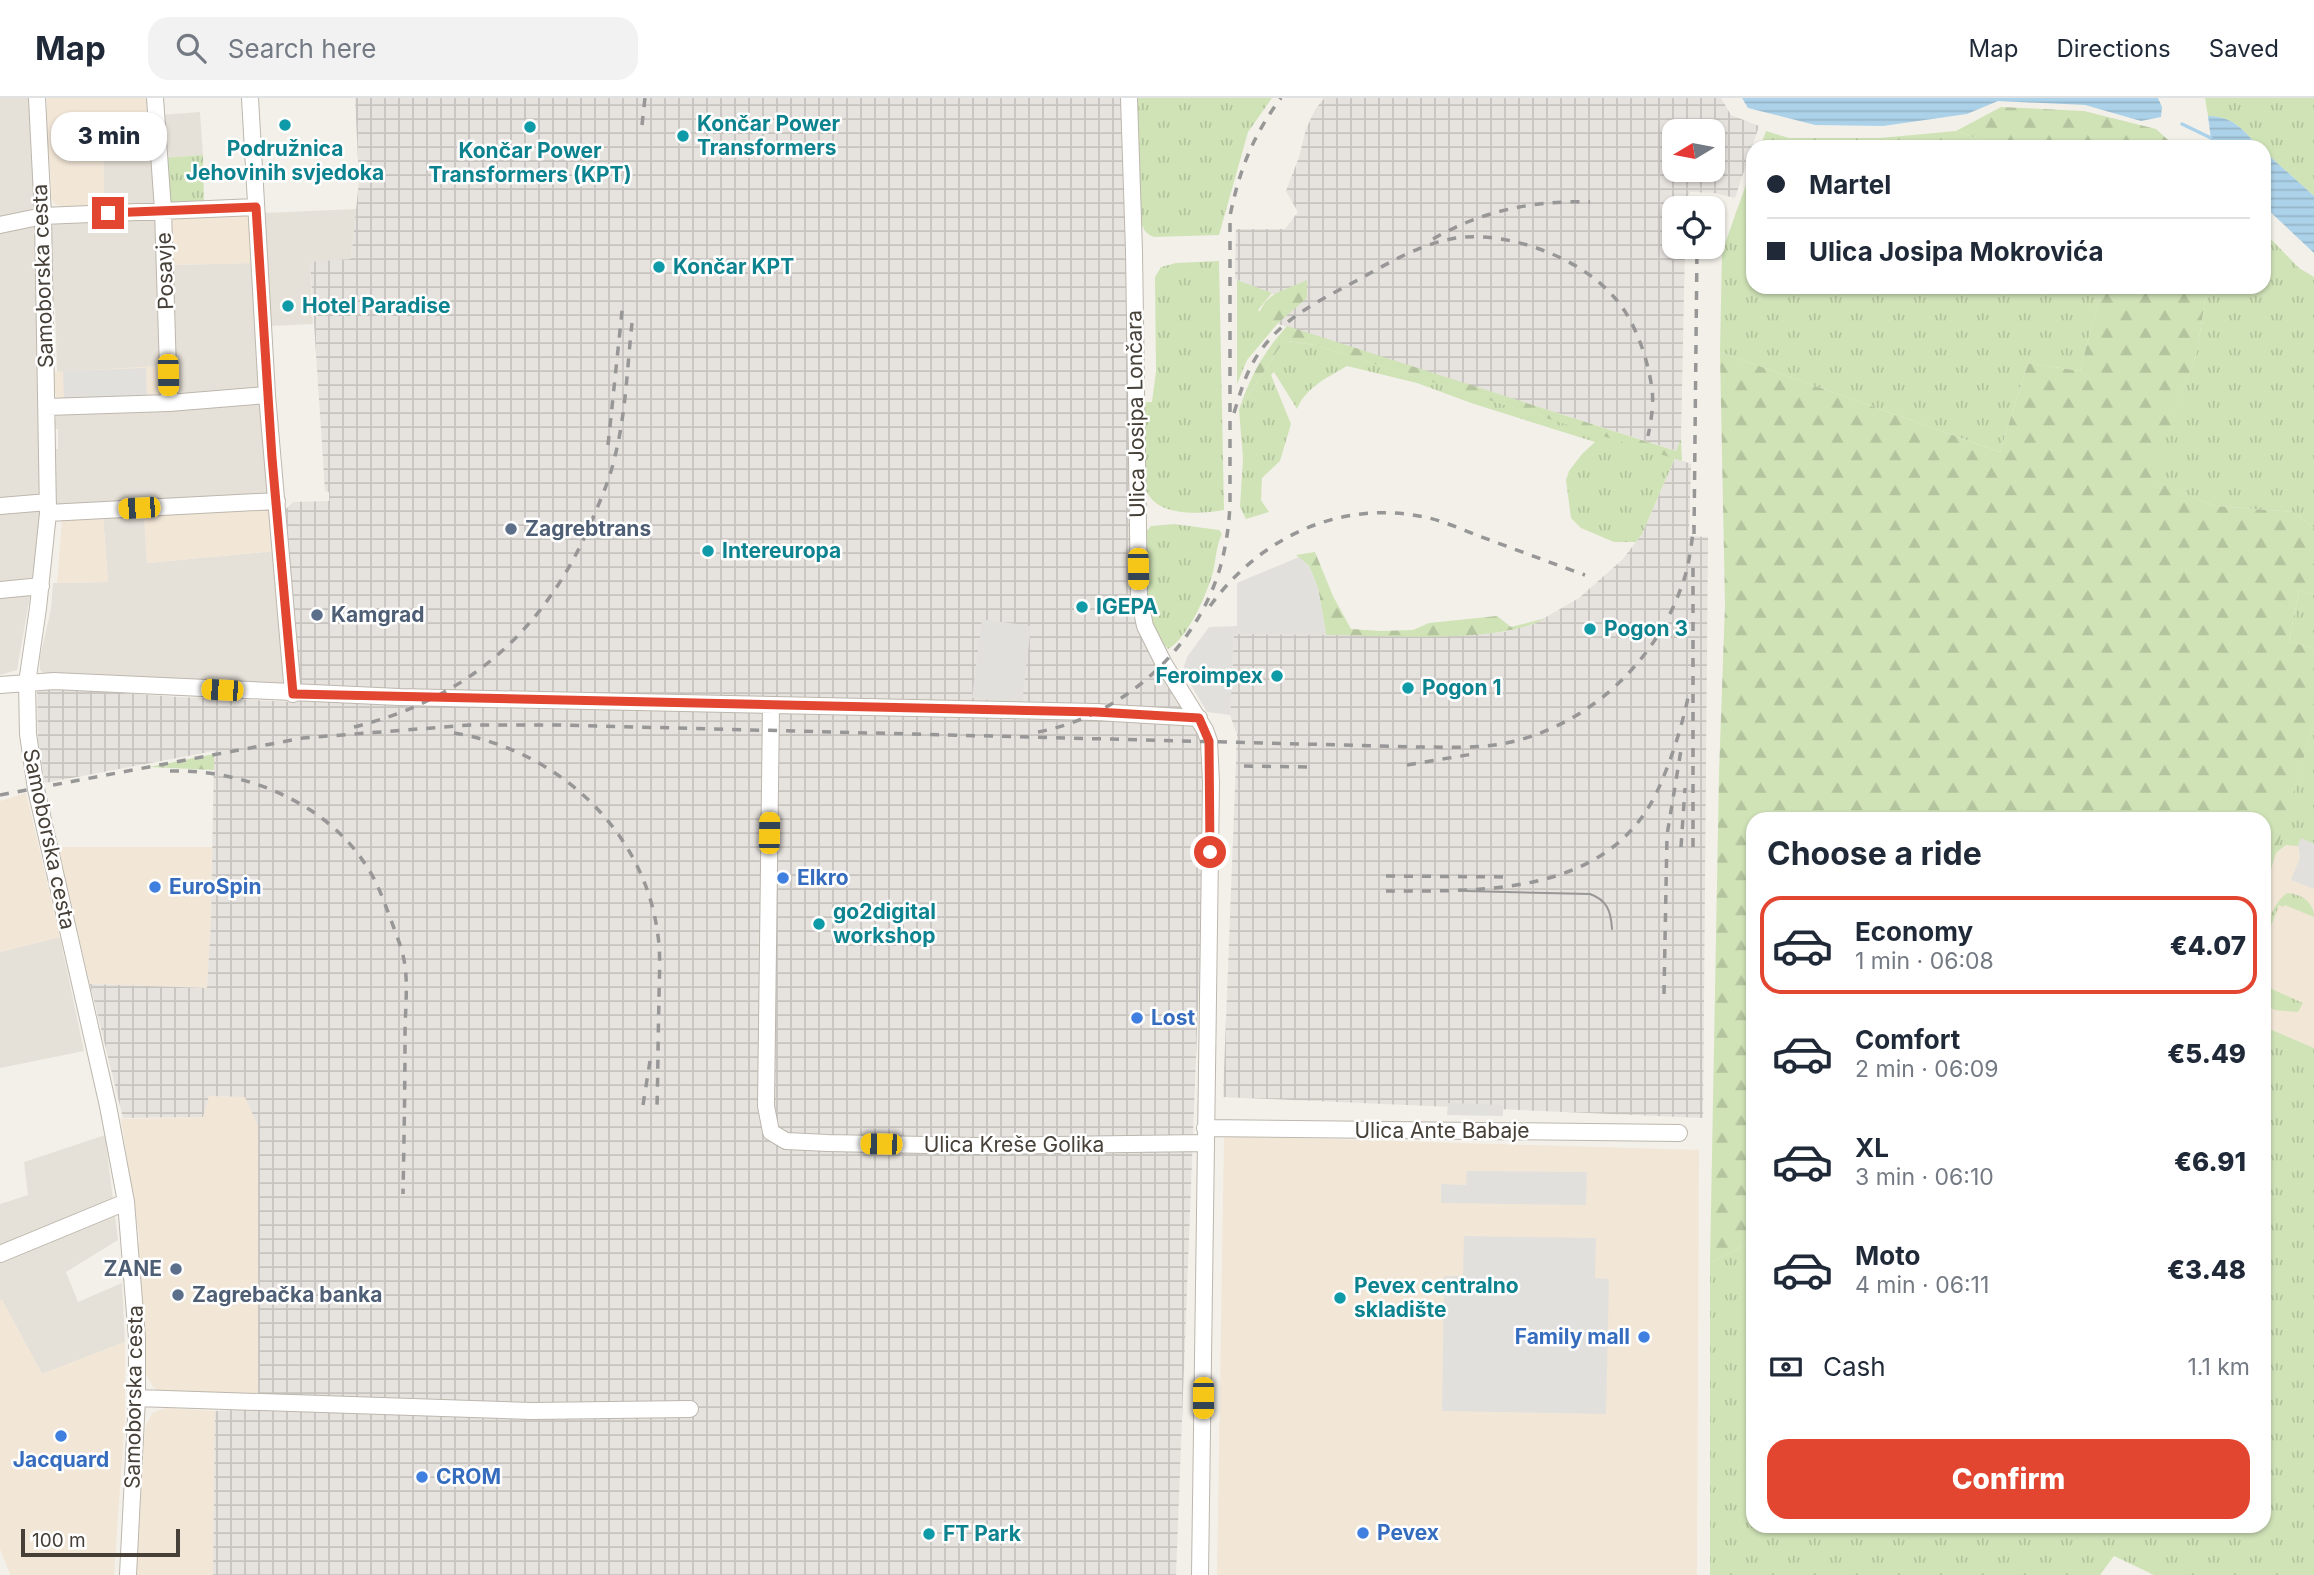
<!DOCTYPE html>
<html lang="en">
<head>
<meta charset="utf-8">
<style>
	:root { --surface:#fff; --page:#f2f2f3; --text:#1f2937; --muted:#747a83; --line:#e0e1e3; --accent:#e34630 }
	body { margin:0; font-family:Inter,sans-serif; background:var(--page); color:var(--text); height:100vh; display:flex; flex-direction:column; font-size:26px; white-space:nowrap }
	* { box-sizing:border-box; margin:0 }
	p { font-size:23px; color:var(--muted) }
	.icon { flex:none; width:38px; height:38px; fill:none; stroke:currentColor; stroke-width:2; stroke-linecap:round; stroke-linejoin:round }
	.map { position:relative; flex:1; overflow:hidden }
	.drawer { position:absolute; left:1746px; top:714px; width:525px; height:721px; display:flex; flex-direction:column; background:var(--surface); border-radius:21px; box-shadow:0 2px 5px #0004 }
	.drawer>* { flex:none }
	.top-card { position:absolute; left:1746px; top:42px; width:525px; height:154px; border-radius:21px; box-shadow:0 2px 5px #0004; display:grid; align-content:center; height:154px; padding:0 21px; background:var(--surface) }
	.needle { width:46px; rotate:260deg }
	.buttons { position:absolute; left:1662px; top:21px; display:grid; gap:14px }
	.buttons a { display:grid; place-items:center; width:63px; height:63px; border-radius:14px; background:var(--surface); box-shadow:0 2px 5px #0004; font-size:35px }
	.scale { position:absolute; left:21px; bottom:18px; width:159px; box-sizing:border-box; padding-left:7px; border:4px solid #464038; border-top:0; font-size:19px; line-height:24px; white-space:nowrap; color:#464038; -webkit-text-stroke:5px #fff; paint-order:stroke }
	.end { position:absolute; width:32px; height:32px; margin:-16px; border:9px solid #e34630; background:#fff; box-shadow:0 0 0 4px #fff }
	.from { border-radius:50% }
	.bubble { position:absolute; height:49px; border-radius:21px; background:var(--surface); box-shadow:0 2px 5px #0004; font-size:23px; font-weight:800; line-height:49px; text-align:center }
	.car { position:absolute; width:21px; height:42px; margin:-21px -10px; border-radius:9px; box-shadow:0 0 5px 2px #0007; background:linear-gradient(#f5c518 24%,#345 0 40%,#f5c518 0 76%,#345 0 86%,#f5c518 0) }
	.top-card b { display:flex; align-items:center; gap:24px; height:66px; font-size:26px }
	.top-card b+b { border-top:2px solid var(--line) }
	.top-card i { width:18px; height:18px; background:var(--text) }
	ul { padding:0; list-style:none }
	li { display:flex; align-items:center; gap:21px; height:98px; margin:0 14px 10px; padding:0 7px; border:4px solid transparent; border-radius:21px }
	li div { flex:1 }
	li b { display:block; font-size:26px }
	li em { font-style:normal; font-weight:800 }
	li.current { border-color:var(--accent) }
	li>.icon { width:63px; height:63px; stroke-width:1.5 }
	h2 { padding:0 21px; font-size:32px; line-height:84px }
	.pay { display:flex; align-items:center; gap:18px; height:77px; padding:0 21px; font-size:26px }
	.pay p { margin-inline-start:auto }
	.button { display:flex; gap:14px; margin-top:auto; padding:14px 21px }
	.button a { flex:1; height:80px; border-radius:21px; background:var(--accent); color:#fff; font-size:28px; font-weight:800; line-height:80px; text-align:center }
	header { display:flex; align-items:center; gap:42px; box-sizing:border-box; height:98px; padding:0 35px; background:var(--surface); border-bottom:2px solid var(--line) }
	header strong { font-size:33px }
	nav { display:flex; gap:38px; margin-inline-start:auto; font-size:24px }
	.search { width:490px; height:63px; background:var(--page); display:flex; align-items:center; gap:18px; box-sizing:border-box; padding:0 24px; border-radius:21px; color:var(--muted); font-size:26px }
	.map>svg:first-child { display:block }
	.residential { fill:#e6e1d8 }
	.commercial { fill:#f2e6d7 }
	.industrial { fill:url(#industrial-grid); fill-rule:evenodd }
	.grass { fill:url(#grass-tufts) }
	.forest { fill:url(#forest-firs) }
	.parking { fill:#e2e0dd }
	.water { fill:url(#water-rules) }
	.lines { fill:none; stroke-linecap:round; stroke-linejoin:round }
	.stream { stroke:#acd2e9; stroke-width:3.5 }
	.minor-casing { stroke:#bdb7ad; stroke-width:18 }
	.minor { stroke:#fff; stroke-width:16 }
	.tram { stroke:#979797; stroke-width:2 }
	.rail { stroke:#979797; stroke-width:3.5; stroke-dasharray:9 9; stroke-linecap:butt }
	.route { stroke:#e34630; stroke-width:9 }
	.culture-dot { fill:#0f9aa8; stroke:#fff; stroke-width:2.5 }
	.service-dot { fill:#5c6f8a; stroke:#fff; stroke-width:2.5 }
	.shop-dot { fill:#3f7fe0; stroke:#fff; stroke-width:2.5 }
	.labels { text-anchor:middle; stroke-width:5; stroke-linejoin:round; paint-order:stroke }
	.culture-label { font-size:21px; font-weight:bold; fill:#0d838f; stroke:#fff; text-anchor:start }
	.street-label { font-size:21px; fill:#464038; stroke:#fff }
	.service-label { font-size:21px; font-weight:bold; fill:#4e5e75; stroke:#fff; text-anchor:start }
	.shop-label { font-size:21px; font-weight:bold; fill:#366cbe; stroke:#fff; text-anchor:start }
</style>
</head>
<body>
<header>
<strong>Map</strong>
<div class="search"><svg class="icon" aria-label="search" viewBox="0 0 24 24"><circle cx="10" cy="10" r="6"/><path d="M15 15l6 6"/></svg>Search here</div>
<nav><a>Map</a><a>Directions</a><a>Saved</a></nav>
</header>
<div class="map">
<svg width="2314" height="1477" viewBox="0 0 2314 1477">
	<defs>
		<pattern id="industrial-grid" width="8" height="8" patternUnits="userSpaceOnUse" patternTransform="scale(1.75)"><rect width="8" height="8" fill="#e6e2de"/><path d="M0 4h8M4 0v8" fill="none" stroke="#c7c3bf"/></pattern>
		<pattern id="grass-tufts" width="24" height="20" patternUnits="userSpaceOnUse" patternTransform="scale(1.75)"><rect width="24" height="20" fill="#d0e3b7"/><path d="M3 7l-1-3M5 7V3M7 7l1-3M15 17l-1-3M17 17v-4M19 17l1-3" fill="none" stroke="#b4c49e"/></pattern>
		<pattern id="forest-firs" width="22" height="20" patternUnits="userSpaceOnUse" patternTransform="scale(1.75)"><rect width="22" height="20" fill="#d0e3b7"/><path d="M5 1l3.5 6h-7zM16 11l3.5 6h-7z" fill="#b4c49e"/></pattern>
		<pattern id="water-rules" width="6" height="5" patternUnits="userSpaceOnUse" patternTransform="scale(1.75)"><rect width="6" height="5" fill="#acd2e9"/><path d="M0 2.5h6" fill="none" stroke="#95b5c9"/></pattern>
	</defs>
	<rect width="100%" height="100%" fill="#f3f0e9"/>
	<path class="residential" d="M0 0H32L38 159 41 419 37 458 17 572 0 577Z
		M200 14 203 57 162 60 159 17Z
		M153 44 157 107 104 109 103 48Z
		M356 111 351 161 310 165 313 226 271 228 264 115Z
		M157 117 162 268 57 274 55 209H51L49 181 53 180 52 143H49V131L57 123Z
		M253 165 260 292 174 297 170 167Z
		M261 302 268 397 61 409 56 406 55 351H58V331H54V324L57 316Z
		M144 415 147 465 274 453 283 587 46 577 40 572V559L51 511 53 485 108 484 103 417Z
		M60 839 84 953 0 970V854Z
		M105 1037 118 1142 66 1174 78 1204 122 1185 125 1244 42 1276 2 1202 0 1203V1106L28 1097 24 1064Z"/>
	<path class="commercial" d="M47 0H150L153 44 103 48 104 109 67 111 55 106 51 100 50 69 43 22 47 21Z
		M246 116 251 129 253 165 170 167 168 117Z
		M162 268 161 298 64 303 58 301 54 294 53 274Z
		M268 409 271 412 274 453 147 465 144 415Z
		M103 417 108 484 57 485 62 422Z
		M26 695 60 839 0 854V703Z
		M2281 732 2314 746V950L2265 929 2264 792Z
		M58 749H212L211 823 207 890 90 886Z
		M209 998 246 999 258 1027V1297L163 1295 153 1289 146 1276 136 1145 140 1144 121 1021 203 1019Z
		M1224 1038 1699 1052 1697 1477H1217Z
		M2 1202 42 1276 125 1244V1320L114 1477H11L9 1474 0 1451V1203Z
		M166 1310 215 1313 213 1477H136L145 1330 152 1315Z"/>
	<path class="industrial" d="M355 0H1123L1132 517 1158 567 1208 649 1176 1477H213L215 1313 258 1311V1028L245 999 209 998 203 1019 123 1020 90 886 207 890 211 823 214 653 45 685 38 643 37 591 50 590 178 599 298 604 286 411 293 404 329 403V394L325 393 310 164 351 161 359 82Z
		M1324 0H1721L1731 17 1759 28 1735 100 1714 95 1690 94 1686 101V110H1675V149H1685L1681 341 1677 353 1275 225 1281 199 1235 181 1236 131H1285L1298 114 1286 93 1299 59 1306 31 1315 12ZM1675 33H1713V72H1675Z
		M1675 360 1691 366 1689 438 1708 439 1703 1020 1223 999 1237 637 1230 617 1234 536 1436 537 1504 534 1534 526 1579 500 1622 462 1642 436Z"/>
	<path class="grass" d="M1134 0H1272L1248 34 1219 137 1154 139C1144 135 1143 130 1140 121L1138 37Z
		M2205 0H2314V98L2265 54 2264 49H2259C2243 32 2233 18 2208 18Z
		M1766 33 1789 40H1880L1956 33 2001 49H1760Z
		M203 57 204 106 171 108 162 60Z
		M1753 67 1754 189H2102L2080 273 2028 265 2000 354 1720 254 1722 154Z
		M2265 135 2299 170 2314 179V430L2293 414 2216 408 2150 382 2197 254 2207 189H2264Z
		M1219 163 1224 412C1202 416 1161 419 1148 396 1142 386 1144 320 1144 304H1152L1156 273 1155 179 1161 169 1176 165Z
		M1237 182 1272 195 1258 212 1272 224 1278 225 1247 262 1237 286Z
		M1287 243 1315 247 1675 360 1642 436 1636 444H1614L1581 430 1571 420 1566 382 1569 373 1582 356 1595 344 1474 306 1417 285 1347 268C1327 280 1306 289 1297 311L1274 274 1271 277 1291 326 1280 363 1262 380 1261 402 1269 414 1246 421 1240 409 1243 360 1239 312 1280 249Z
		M1174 426 1219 432 1222 436C1216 448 1216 462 1213 474 1207 496 1188 540 1168 551 1137 520 1145 476 1145 435L1151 428Z
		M2299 492 2314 497V551L2289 543Z
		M2314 625V746L2301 741 2298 748 2286 747 2277 754 2273 761Z
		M2287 795C2301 796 2314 804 2314 819L2285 807 2283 809 2279 807 2265 844C2264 829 2274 804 2287 795Z
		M2265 888 2303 905 2298 914 2275 912 2265 908Z
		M2265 929 2314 950V1477H2154L2114 1458 2100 1477H1710V1165L1753 1143 1754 1428H2264Z"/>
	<path class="forest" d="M2001 9 2084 13 2156 31 2176 49H2001L1956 33Z
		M1307 182V200L1278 225 1272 224 1254 232C1262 194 1276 196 1307 182Z
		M2102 189H2207L2197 254 2151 382 2216 408 2293 414 2314 430V497L2299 492 2289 543 2314 551V625L2265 792 2264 721H1754L1753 1143 1710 1165 1719 675 1725 507 1720 254 2000 354 2028 265 2080 273Z
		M1287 228 1676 353 1681 341 1682 363 1315 247 1288 243 1280 249 1239 312C1251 277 1262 256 1287 228Z
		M1315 454 1333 498 1351 531 1381 533 1413 532 1429 525 1497 518 1511 529 1546 520C1499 547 1383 537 1326 537L1318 490 1309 468 1296 457Z
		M214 656V672L149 669Z"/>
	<path class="parking" d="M146 270 147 299 64 303 63 273Z
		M1299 459 1309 468 1318 490 1326 537 1234 536 1230 617 1207 614 1185 577 1184 568 1187 559 1209 529 1237 528V485Z
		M982 521 1031 528 1022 606 972 600Z
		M2301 740 2314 746V791L2291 782 2300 760 2298 748Z
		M1448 1005 1503 1007V1018L1447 1017Z
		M1467 1073 1587 1074 1586 1107 1441 1105V1086L1466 1087Z
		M1464 1138 1596 1140 1595 1180 1609 1181 1606 1316 1442 1313 1444 1178H1463Z"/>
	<path class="water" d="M1742 0H2158L2162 9 2161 19 2141 23 2085 7 1998 3 1967 16 1883 28 1815 27 1748 10Z
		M2208 18C2233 18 2243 32 2259 49H2212Z
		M2265 54 2314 98V155L2265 109Z"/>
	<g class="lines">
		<path class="stream" d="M2182 26 2211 40"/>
		<g class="minor-casing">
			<path id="minor" d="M37 0 43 118 48 415 38 510 27 585 28 636 36 691 108 1008 126 1104 137 1240V1300L128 1477
				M155 0 163 112 169 305
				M250 0 267 297 293 596
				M1129 0 1134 153 1139 499 1145 528 1164 566 1205 632 1209 643 1211 684 1200 1477
				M0 127 43 118 256 109
				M47 309 169 305 267 297
				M0 408 48 404
				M48 415 277 403
				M0 492 41 488
				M0 587 54 583 399 599 1096 614 1199 620
				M771 608 766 1008 771 1034 786 1043 828 1045 976 1048 1205 1045
				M1205 1030 1679 1035
				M0 1156 126 1104
				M137 1300 532 1313 690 1311"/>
		</g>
		<use href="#minor" class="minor"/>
		<path class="tram" d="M1466 793 1590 796C1607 802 1611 813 1612 831"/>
		<path class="rail" d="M642 27 645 0
			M1690 110V98
			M1433 141C1481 113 1534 102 1590 104
			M1234 315C1241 292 1247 271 1261 252 1285 219 1319 203 1354 184 1389 165 1425 142 1466 139 1516 136 1581 161 1614 199 1635 222 1648 261 1652 291 1654 307 1651 323 1648 338
			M608 347 623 204
			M1694 436 1697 149
			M1210 508C1261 438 1343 400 1429 420 1446 424 1463 432 1479 438 1514 451 1549 464 1585 477
			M354 629C467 601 544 533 590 427 599 405 609 384 614 362 626 317 627 270 632 225
			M1038 634C1122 618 1196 552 1220 470 1226 449 1229 428 1230 406V118C1239 73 1253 37 1281 0
			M454 635C557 652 645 732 658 838 661 859 659 881 659 902 658 937 658 973 657 1008
			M1407 667 1473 656
			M1244 668 1313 669
			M170 673C243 671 327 704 367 769 378 785 384 804 391 822 396 836 403 852 405 868 408 890 405 914 405 937 405 990 404 1043 403 1096
			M0 697 303 640 470 627H558L1420 649C1450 649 1482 651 1511 644 1589 626 1654 565 1681 490 1689 470 1691 449 1694 427
			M1681 749 1685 690
			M1693 749V467
			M1386 778 1512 779
			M1386 793C1483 793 1605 798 1656 696 1670 666 1681 632 1688 600
			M1664 896 1667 737 1681 652
			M643 1007 650 963"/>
	</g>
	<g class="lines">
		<path class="route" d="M108 115 256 109 272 360 293 596 1096 614 1199 620 1209 643 1210 754"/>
	</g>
	<g class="culture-dot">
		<circle cx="285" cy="27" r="7"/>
		<circle cx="530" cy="29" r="7"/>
		<circle cx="683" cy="38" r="7"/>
		<circle cx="659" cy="169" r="7"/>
		<circle cx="288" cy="208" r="7"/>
		<circle cx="708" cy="453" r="7"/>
		<circle cx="1082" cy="509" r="7"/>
		<circle cx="1590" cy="531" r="7"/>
		<circle cx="1277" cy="578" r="7"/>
		<circle cx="1408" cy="590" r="7"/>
		<circle cx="819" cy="826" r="7"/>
		<circle cx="1340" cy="1200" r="7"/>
		<circle cx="929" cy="1436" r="7"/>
	</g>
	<g class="service-dot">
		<circle cx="511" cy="431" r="7"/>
		<circle cx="317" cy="517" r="7"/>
		<circle cx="176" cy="1171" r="7"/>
		<circle cx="178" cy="1197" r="7"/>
	</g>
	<g class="shop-dot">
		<circle cx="783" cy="780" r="7"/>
		<circle cx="155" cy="789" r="7"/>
		<circle cx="1137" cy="920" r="7"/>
		<circle cx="1644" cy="1239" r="7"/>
		<circle cx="61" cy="1338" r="7"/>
		<circle cx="422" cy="1379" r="7"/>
		<circle cx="1363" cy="1435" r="7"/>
	</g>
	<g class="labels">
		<g class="culture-label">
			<text x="697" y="33">Končar Power<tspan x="697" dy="24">Transformers</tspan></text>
			<text x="285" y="58" text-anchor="middle">Podružnica<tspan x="285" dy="24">Jehovinih svjedoka</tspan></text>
			<text x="530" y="60" text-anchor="middle">Končar Power<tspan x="530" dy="24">Transformers (KPT)</tspan></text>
			<text x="673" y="176">Končar KPT</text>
			<text x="302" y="215">Hotel Paradise</text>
			<text x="722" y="460">Intereuropa</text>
			<text x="1096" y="516">IGEPA</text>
			<text x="1604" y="538">Pogon 3</text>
			<text x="1263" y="585" text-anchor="end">Feroimpex</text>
			<text x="1422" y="597">Pogon 1</text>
			<text x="833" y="821">go2digital<tspan x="833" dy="24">workshop</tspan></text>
			<text x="1354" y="1195">Pevex centralno<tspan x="1354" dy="24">skladište</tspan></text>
			<text x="943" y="1443">FT Park</text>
		</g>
		<g class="street-label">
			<text transform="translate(165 173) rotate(-92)" y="7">Posavje</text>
			<text transform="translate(43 178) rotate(-92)" y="7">Samoborska cesta</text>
			<text transform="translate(1136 316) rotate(-91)" y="7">Ulica Josipa Lončara</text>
			<text transform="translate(49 741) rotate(78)" y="7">Samoborska cesta</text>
			<text x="1442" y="1040">Ulica Ante Babaje</text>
			<text x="1014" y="1054">Ulica Kreše Golika</text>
			<text transform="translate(134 1299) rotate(-89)" y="7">Samoborska cesta</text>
		</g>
		<g class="service-label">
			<text x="525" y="438">Zagrebtrans</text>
			<text x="331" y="524">Kamgrad</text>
			<text x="162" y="1178" text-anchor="end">ZANE</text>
			<text x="192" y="1204">Zagrebačka banka</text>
		</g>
		<g class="shop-label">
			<text x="797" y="787">Elkro</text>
			<text x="169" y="796">EuroSpin</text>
			<text x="1151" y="927">Lost</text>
			<text x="1630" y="1246" text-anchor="end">Family mall</text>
			<text x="61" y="1369" text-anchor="middle">Jacquard</text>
			<text x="436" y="1386">CROM</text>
			<text x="1377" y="1442">Pevex</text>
		</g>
	</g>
</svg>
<div class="buttons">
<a><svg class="needle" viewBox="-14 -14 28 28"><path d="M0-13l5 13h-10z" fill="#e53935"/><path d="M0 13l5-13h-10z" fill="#747a83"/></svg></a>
<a><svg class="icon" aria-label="locate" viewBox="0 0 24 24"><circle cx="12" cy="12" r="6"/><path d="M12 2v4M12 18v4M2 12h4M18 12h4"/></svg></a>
</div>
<div class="scale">100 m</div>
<i class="end from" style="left:1210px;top:754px"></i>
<i class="end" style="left:108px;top:115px"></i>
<div class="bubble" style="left:51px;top:14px;width:116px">3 min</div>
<i class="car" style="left:168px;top:277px;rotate:179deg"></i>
<i class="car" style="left:139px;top:410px;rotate:267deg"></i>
<i class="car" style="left:1138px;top:471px;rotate:179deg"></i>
<i class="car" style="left:222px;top:592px;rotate:273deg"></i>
<i class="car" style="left:769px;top:735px;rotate:1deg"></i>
<i class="car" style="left:881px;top:1046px;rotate:271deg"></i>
<i class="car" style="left:1203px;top:1300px;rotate:180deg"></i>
<div class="top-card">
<b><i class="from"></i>Martel</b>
<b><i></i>Ulica Josipa Mokrovića</b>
</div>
<section class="drawer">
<h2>Choose a ride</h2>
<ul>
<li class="current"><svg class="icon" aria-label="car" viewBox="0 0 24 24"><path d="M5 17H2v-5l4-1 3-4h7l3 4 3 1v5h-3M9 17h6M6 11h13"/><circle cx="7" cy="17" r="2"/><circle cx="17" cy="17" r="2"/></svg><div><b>Economy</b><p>1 min · 06:08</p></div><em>€4.07</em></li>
<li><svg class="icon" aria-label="car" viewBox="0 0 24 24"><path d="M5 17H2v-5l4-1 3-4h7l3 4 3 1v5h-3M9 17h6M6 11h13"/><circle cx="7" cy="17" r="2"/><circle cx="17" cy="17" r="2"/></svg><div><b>Comfort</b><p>2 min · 06:09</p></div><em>€5.49</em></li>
<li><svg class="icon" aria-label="car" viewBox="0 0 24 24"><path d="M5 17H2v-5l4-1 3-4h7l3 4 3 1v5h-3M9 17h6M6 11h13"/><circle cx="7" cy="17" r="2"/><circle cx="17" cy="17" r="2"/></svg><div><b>XL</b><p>3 min · 06:10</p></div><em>€6.91</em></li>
<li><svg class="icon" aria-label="car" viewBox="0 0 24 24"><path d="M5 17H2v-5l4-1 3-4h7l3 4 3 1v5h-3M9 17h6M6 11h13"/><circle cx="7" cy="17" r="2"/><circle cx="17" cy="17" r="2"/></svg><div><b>Moto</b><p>4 min · 06:11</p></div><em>€3.48</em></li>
</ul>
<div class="pay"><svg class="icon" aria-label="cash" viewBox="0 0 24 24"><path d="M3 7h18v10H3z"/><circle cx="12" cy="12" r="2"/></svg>Cash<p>1.1 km</p></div>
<div class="button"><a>Confirm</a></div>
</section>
</div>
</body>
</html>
